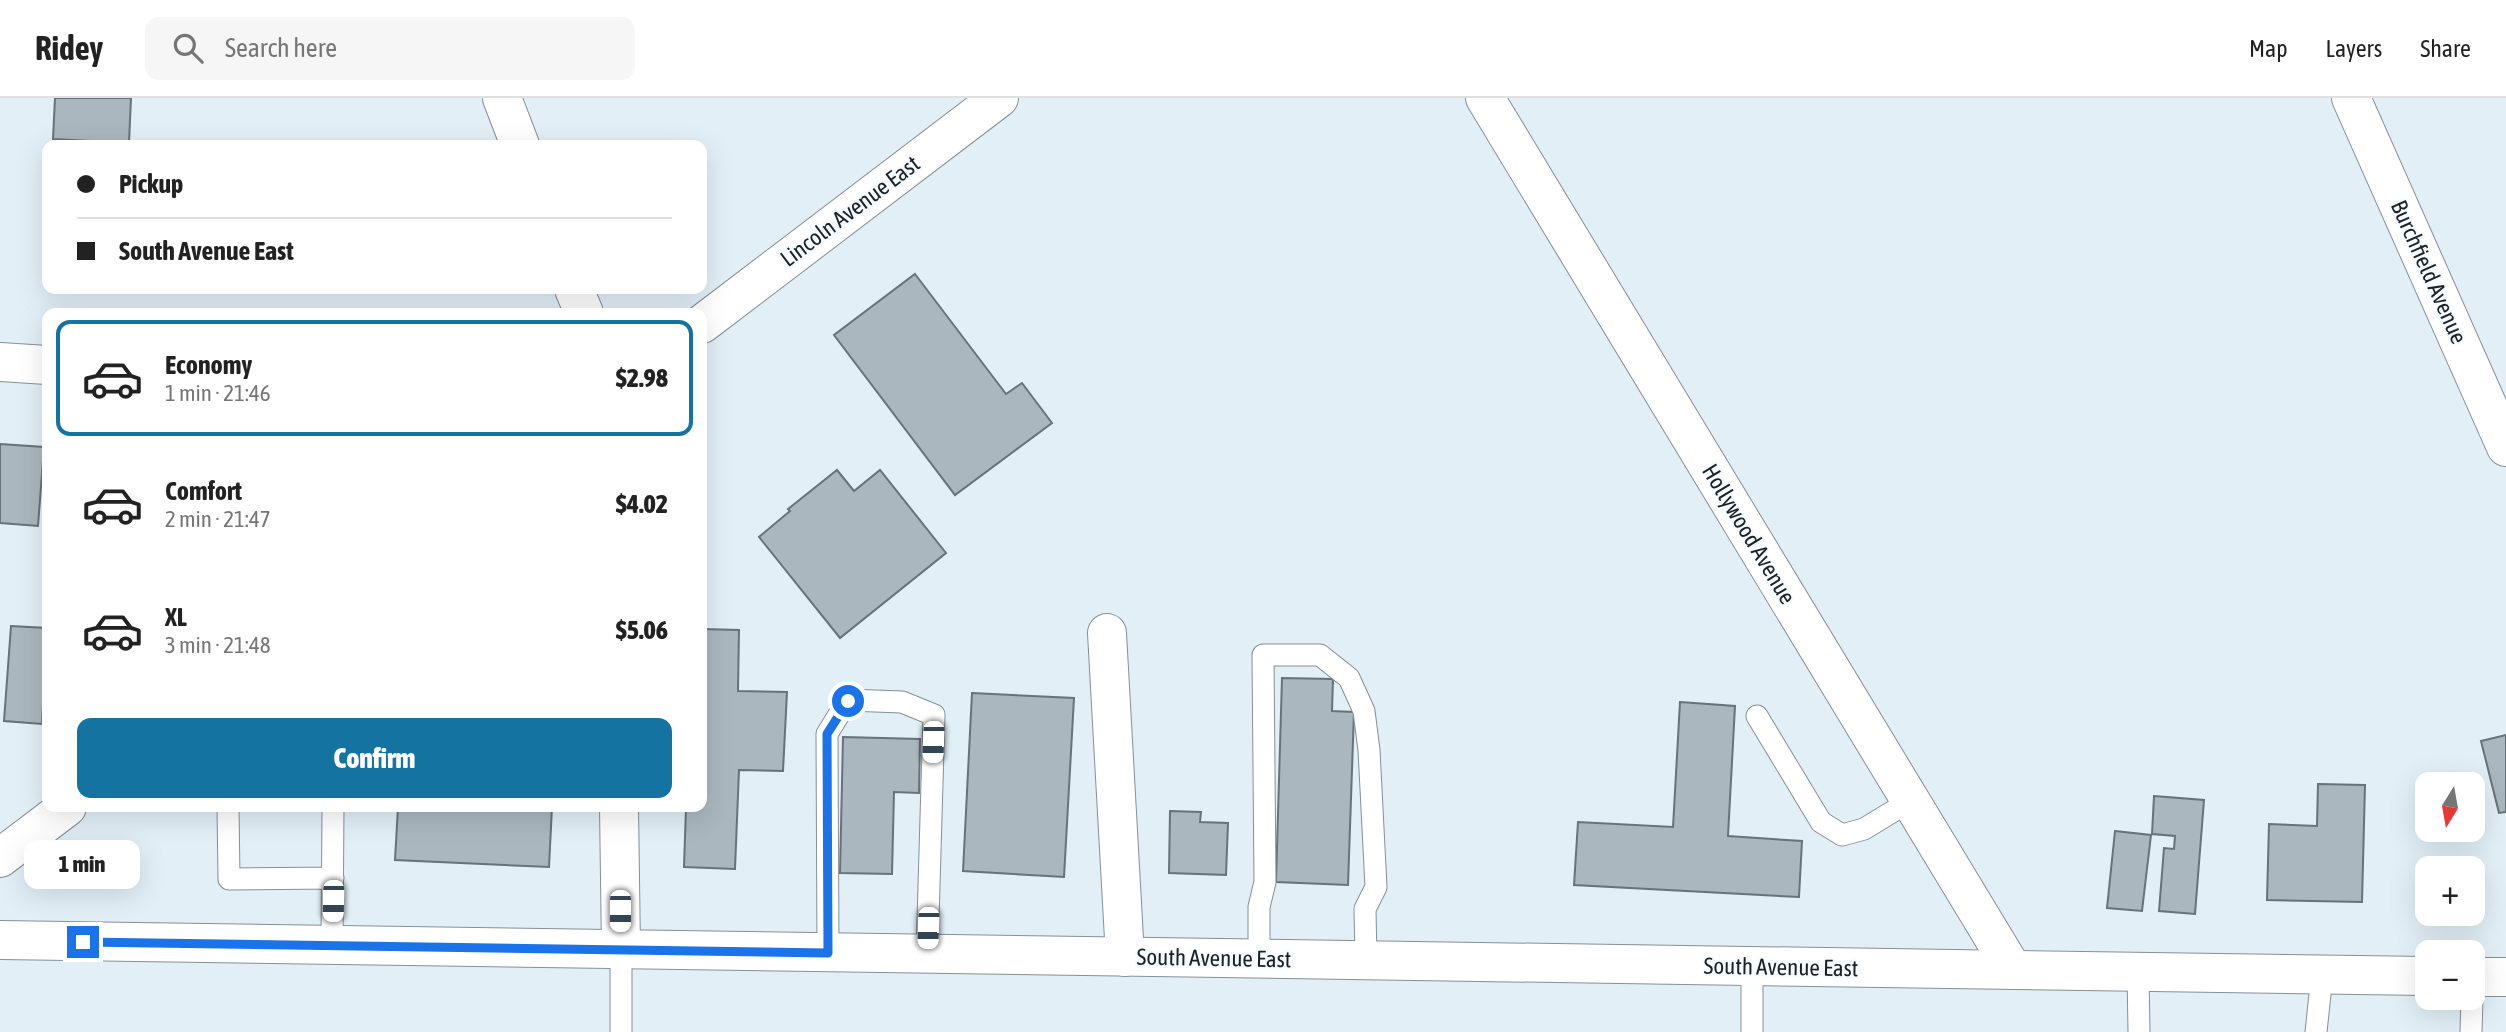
<!DOCTYPE html>
<html lang="en">
<head>
<meta charset="utf-8">
<style>
	:root { --surface:#fff; --page:#f6f6f6; --text:#222; --muted:#767676; --line:#e0e0e0; --accent:#1473a1 }
	body { margin:0; font-family:"Asap Condensed",sans-serif; background:var(--page); color:var(--text); height:100vh; display:flex; flex-direction:column; font-size:26px; white-space:nowrap }
	* { box-sizing:border-box; margin:0 }
	p { font-size:23px; color:var(--muted) }
	.icon { flex:none; width:38px; height:38px; fill:none; stroke:currentColor; stroke-width:2; stroke-linecap:round; stroke-linejoin:round }
	.map { position:relative; flex:1; overflow:hidden }
	.details { position:absolute; left:42px; top:210px; width:665px; height:504px; display:flex; flex-direction:column; background:var(--surface); border-radius:14px; box-shadow:0 7px 28px #0002 }
	.details>* { flex:none }
	.banner { position:absolute; left:42px; top:42px; width:665px; height:154px; border-radius:14px; box-shadow:0 7px 28px #0002; display:grid; align-content:center; height:154px; padding:0 35px; background:var(--surface) }
	.needle { width:46px; rotate:191deg }
	.buttons { position:absolute; left:2415px; top:674px; display:grid; gap:14px }
	.buttons a { display:grid; place-items:center; width:70px; height:70px; border-radius:14px; background:var(--surface); box-shadow:0 7px 28px #0002; font-size:35px }
	.end { position:absolute; width:32px; height:32px; margin:-16px; border:9px solid #1a73e8; background:#fff; box-shadow:0 0 0 4px #fff }
	.from { border-radius:50% }
	.bubble { position:absolute; height:49px; border-radius:14px; background:var(--surface); box-shadow:0 7px 28px #0002; font-size:23px; font-weight:800; line-height:49px; text-align:center }
	.car { position:absolute; width:21px; height:42px; margin:-21px -10px; border-radius:9px; box-shadow:0 0 5px 2px #0007; background:linear-gradient(#fff 24%,#345 0 40%,#fff 0 76%,#345 0 86%,#fff 0) }
	.banner b { display:flex; align-items:center; gap:24px; height:66px; font-size:26px }
	.banner b+b { border-top:2px solid var(--line) }
	.banner i { width:18px; height:18px; background:var(--text) }
	ul { padding:12px 0 0; list-style:none }
	li { display:flex; align-items:center; gap:21px; height:116px; margin:0 14px 10px; padding:0 21px; border:4px solid transparent; border-radius:14px }
	li div { flex:1 }
	li b { display:block; font-size:26px }
	li em { font-style:normal; font-weight:800 }
	li.on { border-color:var(--accent) }
	li>.icon { width:63px; height:63px; stroke-width:1.5 }
	.button { display:flex; gap:14px; margin-top:auto; padding:14px 35px }
	.button a { flex:1; height:80px; border-radius:14px; background:var(--accent); color:#fff; font-size:28px; font-weight:800; line-height:80px; text-align:center }
	header { display:flex; align-items:center; gap:42px; box-sizing:border-box; height:98px; padding:0 35px; background:var(--surface); border-bottom:2px solid var(--line) }
	header strong { font-size:33px }
	nav { display:flex; gap:38px; margin-inline-start:auto; font-size:24px }
	.search { width:490px; height:63px; background:var(--page); display:flex; align-items:center; gap:18px; box-sizing:border-box; padding:0 24px; border-radius:14px; color:var(--muted); font-size:26px }
	.map>svg:first-child { display:block }
	.building { fill:#aab7bf; stroke:#677279; stroke-width:2 }
	.lines { fill:none; stroke-linecap:round; stroke-linejoin:round }
	.service-casing { stroke:#859098; stroke-width:23 }
	.minor-casing { stroke:#859098; stroke-width:40 }
	.secondary-casing { stroke:#859098; stroke-width:40 }
	.service { stroke:#fff; stroke-width:21 }
	.minor { stroke:#fff; stroke-width:38 }
	.secondary { stroke:#fff; stroke-width:38 }
	.route { stroke:#1a73e8; stroke-width:9 }
	.labels { text-anchor:middle; stroke-width:5; stroke-linejoin:round; paint-order:stroke }
	.street-label { font-size:23px; fill:#1b2023; stroke:#f5fbfe }
</style>
</head>
<body>
<header>
<strong>Ridey</strong>
<div class="search"><svg class="icon" aria-label="search" viewBox="0 0 24 24"><circle cx="10" cy="10" r="6"/><path d="M15 15l6 6"/></svg>Search here</div>
<nav><a>Map</a><a>Layers</a><a>Share</a></nav>
</header>
<div class="map">
<svg width="2506" height="934" viewBox="0 0 2506 934">
	<rect width="100%" height="100%" fill="#e2eff7"/>
	<path class="building" d="M55 0H131L129 45 53 41Z
		M915 176 1006 296 1022 285 1052 325 955 397 834 237Z
		M0 346 44 349 38 428 0 425Z
		M837 372 854 393 880 372 946 455 840 540 759 439 790 413 788 411Z
		M11 528 47 530 42 626 4 623Z
		M702 531 739 532 738 593 787 594 783 673 739 672 735 771 684 769 686 709H702Z
		M1282 580 1333 581 1332 613 1354 614 1348 787 1276 784Z
		M972 595 1074 600 1064 779 963 773Z
		M1680 604 1735 608 1728 738 1802 743 1799 799 1574 787 1578 724 1673 729Z
		M2506 637V714L2499 715 2481 643Z
		M843 639 920 641 919 695 894 694 892 776 840 775Z
		M2318 686 2365 687 2362 804 2267 802 2269 726 2317 728Z
		M2154 698 2204 702 2195 816 2159 813 2164 750 2174 751 2175 738 2152 736Z
		M398 709H552L549 769 395 762Z
		M1170 713 1201 714 1200 724 1228 725 1226 777 1169 775Z
		M2115 733 2151 737 2142 813 2107 810Z"/>
	<g class="lines">
		<g class="service-casing">
			<path id="service" d="M1757 618 1821 724 1842 737 1864 731 1910 703
				M228 709 229 781 333 780
				M332 847 333 709
				M621 852V934
				M828 855 827 636 848 602 902 604 934 617 927 856
				M1259 861V809L1265 784 1263 557H1320L1349 580 1364 613 1369 652 1376 789 1365 811 1366 863
				M2138 874 2139 934
				M1752 934V868
				M2316 934 2322 877
				M2471 934 2472 900"/>
		</g>
		<g class="minor-casing">
			<path id="minor" d="M502 0 520 47
				M1485 0 2013 872
				M2351 0 2506 349
				M574 191 584 215
				M702 226 999 0
				M0 264 47 267
				M1107 535 1125 859
				M619 709 621 852
				M0 760 67 709"/>
		</g>
		<g class="secondary-casing">
			<path id="secondary" d="M0 842 2427 878
				M2473 879H2506"/>
		</g>
		<use href="#service" class="service"/>
		<use href="#minor" class="minor"/>
		<use href="#secondary" class="secondary"/>
	</g>
	<g class="lines">
		<path class="route" d="M83 844 828 855 827 636 848 603"/>
	</g>
	<g class="labels">
		<g class="street-label">
			<text transform="translate(850 113) rotate(-37)" y="8">Lincoln Avenue East</text>
			<text transform="translate(2429 174) rotate(66)" y="8">Burchfield Avenue</text>
			<text transform="translate(1749 436) rotate(59)" y="8">Hollywood Avenue</text>
			<text transform="translate(1214 860) rotate(1)" y="8">South Avenue East</text>
			<text transform="translate(1781 869) rotate(1)" y="8">South Avenue East</text>
		</g>
	</g>
</svg>
<div class="buttons">
<a><svg class="needle" viewBox="-14 -14 28 28"><path d="M0-13l5 13h-10z" fill="#e53935"/><path d="M0 13l5-13h-10z" fill="#767676"/></svg></a>
<a>+</a>
<a>−</a>
</div>
<i class="end from" style="left:848px;top:603px"></i>
<i class="end" style="left:83px;top:844px"></i>
<div class="bubble" style="left:24px;top:742px;width:116px">1 min</div>
<i class="car" style="left:933px;top:644px;rotate:182deg"></i>
<i class="car" style="left:333px;top:803px;rotate:181deg"></i>
<i class="car" style="left:620px;top:813px;rotate:180deg"></i>
<i class="car" style="left:928px;top:830px;rotate:182deg"></i>
<div class="banner">
<b><i class="from"></i>Pickup</b>
<b><i></i>South Avenue East</b>
</div>
<section class="details">
<ul>
<li class="on"><svg class="icon" aria-label="car" viewBox="0 0 24 24"><path d="M5 17H2v-5l4-1 3-4h7l3 4 3 1v5h-3M9 17h6M6 11h13"/><circle cx="7" cy="17" r="2"/><circle cx="17" cy="17" r="2"/></svg><div><b>Economy</b><p>1 min · 21:46</p></div><em>$2.98</em></li>
<li><svg class="icon" aria-label="car" viewBox="0 0 24 24"><path d="M5 17H2v-5l4-1 3-4h7l3 4 3 1v5h-3M9 17h6M6 11h13"/><circle cx="7" cy="17" r="2"/><circle cx="17" cy="17" r="2"/></svg><div><b>Comfort</b><p>2 min · 21:47</p></div><em>$4.02</em></li>
<li><svg class="icon" aria-label="car" viewBox="0 0 24 24"><path d="M5 17H2v-5l4-1 3-4h7l3 4 3 1v5h-3M9 17h6M6 11h13"/><circle cx="7" cy="17" r="2"/><circle cx="17" cy="17" r="2"/></svg><div><b>XL</b><p>3 min · 21:48</p></div><em>$5.06</em></li>
</ul>
<div class="button"><a>Confirm</a></div>
</section>
</div>
</body>
</html>
